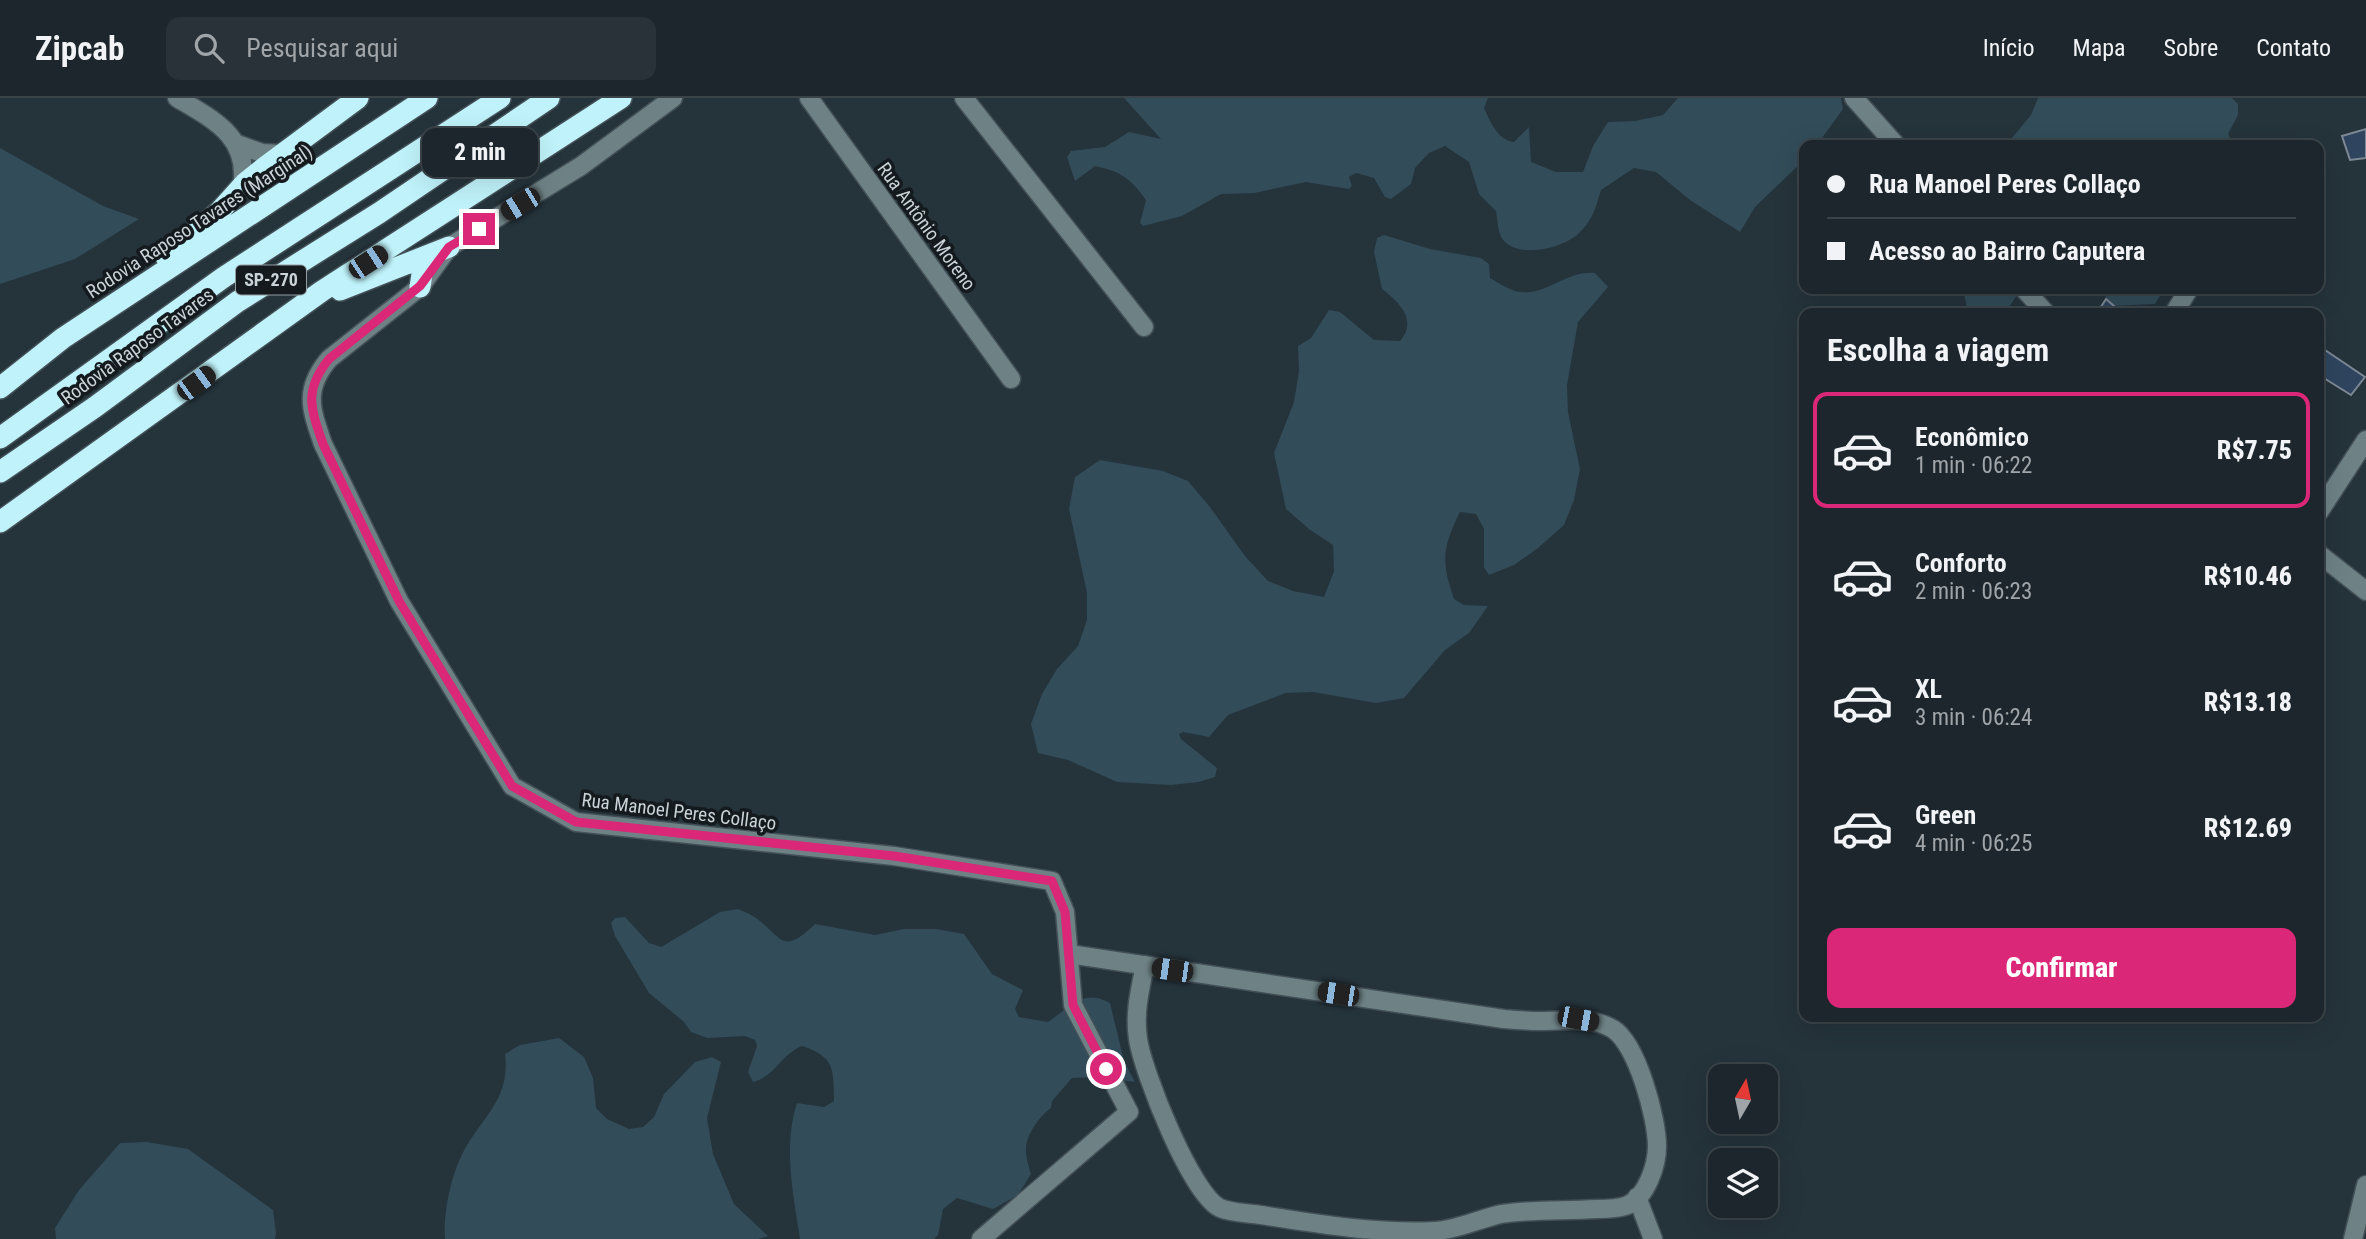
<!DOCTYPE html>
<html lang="pt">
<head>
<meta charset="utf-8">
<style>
	:root { --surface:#1c262c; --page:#293238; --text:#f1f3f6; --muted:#a0a5a9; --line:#3a4348; --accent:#db2777 }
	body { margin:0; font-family:"Roboto Condensed",sans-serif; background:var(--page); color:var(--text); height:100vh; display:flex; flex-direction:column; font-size:26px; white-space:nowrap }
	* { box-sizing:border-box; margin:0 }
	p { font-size:23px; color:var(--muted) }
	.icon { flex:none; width:38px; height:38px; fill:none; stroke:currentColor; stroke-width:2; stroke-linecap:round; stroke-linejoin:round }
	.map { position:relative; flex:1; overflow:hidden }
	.side { position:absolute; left:1799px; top:210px; width:525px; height:714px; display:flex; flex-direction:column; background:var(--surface); border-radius:14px; box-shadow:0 7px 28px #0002,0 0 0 2px var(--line) }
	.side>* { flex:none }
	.banner { position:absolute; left:1799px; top:42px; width:525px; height:154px; border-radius:14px; box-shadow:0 7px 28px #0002,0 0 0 2px var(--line); display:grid; align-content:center; height:154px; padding:0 28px; background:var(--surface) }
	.needle { width:46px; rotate:9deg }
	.fabs { position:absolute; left:1708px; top:966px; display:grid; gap:14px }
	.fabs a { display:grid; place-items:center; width:70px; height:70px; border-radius:14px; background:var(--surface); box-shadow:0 7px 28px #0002,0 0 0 2px var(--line); font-size:35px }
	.end { position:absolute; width:32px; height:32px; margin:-16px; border:9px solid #db2777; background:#fff; box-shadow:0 0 0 4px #fff }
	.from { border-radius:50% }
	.bubble { position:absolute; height:49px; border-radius:14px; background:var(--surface); box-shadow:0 7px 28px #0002,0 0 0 2px var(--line); font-size:23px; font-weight:800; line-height:49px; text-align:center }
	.car { position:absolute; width:21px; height:42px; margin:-21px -10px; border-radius:9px; box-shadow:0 0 5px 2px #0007; background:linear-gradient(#222 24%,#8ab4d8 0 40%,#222 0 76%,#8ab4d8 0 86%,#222 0) }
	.banner b { display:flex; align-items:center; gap:24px; height:66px; font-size:26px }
	.banner b+b { border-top:2px solid var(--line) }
	.banner i { width:18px; height:18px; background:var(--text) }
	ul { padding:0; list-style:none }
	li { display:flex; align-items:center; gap:21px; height:116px; margin:0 14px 10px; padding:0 14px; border:4px solid transparent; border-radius:14px }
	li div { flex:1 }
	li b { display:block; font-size:26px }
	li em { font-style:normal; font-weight:800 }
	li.current { border-color:var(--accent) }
	li>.icon { width:63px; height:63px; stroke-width:1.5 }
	h2 { padding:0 28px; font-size:32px; line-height:84px }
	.primary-button { display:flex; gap:14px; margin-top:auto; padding:14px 28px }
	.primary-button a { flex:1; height:80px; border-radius:14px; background:var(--accent); color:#fff; font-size:28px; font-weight:800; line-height:80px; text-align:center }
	header { display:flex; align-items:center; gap:42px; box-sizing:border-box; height:98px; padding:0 35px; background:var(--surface); border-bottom:2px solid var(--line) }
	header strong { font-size:33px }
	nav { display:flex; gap:38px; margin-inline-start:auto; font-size:24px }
	.search { width:490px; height:63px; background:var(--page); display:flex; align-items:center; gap:18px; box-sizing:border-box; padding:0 24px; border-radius:14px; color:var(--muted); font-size:26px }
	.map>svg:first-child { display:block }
	.green { fill:#324c59 }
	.building { fill:#2f455f; stroke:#7d8895; stroke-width:2 }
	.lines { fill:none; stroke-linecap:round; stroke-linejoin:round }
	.minor-casing { stroke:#435057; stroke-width:21 }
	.highway-casing { stroke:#435057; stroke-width:24 }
	.minor { stroke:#6e8285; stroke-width:18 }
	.highway { stroke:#bff2fa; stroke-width:21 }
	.route { stroke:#db2777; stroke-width:9 }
	.labels { text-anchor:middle; stroke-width:7; stroke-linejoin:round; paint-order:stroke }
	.shield { fill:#141a1e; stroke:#939ca0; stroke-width:2 }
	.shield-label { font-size:18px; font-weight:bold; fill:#cad3d8 }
	.street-label { font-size:19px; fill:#cad3d8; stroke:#141a1e }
</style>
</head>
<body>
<header>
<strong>Zipcab</strong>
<div class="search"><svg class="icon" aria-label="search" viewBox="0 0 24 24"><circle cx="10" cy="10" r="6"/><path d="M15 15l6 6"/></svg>Pesquisar aqui</div>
<nav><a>Início</a><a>Mapa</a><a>Sobre</a><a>Contato</a></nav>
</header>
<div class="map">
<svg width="2366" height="1141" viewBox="0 0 2366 1141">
	<rect width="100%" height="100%" fill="#25333b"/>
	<path class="green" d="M1124 0H1488L1484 10C1491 24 1497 42 1514 44L1529 29 1531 64 1556 74H1583L1593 48 1608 24 1635 23 1663 17 1678 0H1841L1843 11 1817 47H1804V62L1755 109 1740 134 1690 102 1656 74 1634 70 1601 92C1596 109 1592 124 1578 136 1563 150 1522 160 1505 144 1497 137 1498 123 1496 113L1479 96 1469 64 1445 48 1429 55 1415 70 1411 86 1391 101 1385 99 1374 80 1356 75 1349 79 1352 88 1349 91 1306 84 1254 95 1221 96 1182 118 1143 128 1140 125 1146 102C1130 80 1122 74 1095 68L1075 83 1067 59 1071 53 1105 49 1129 34 1161 41Z
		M2038 0H2232L2238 6V17L2228 36 2234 47H2006L2031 17Z
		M0 50 103 108 139 121 75 161 0 186Z
		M1384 137 1430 151 1481 160 1489 166 1490 180C1497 184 1506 190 1515 193 1542 201 1568 171 1595 175L1608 189 1578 224 1567 287 1568 314 1580 371 1574 402 1564 427 1538 450 1514 467 1489 477 1484 469V431L1476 416 1460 414C1442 451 1441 462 1454 501L1464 507 1488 508 1469 535 1445 552 1404 600 1376 605 1313 594 1286 595 1228 617 1209 639 1183 634 1179 636 1181 641 1217 670 1215 679 1199 684 1171 687 1117 684 1068 662 1038 655 1031 626 1042 596 1057 571 1078 548 1087 522V495L1069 411 1075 379 1100 362 1163 373 1188 383 1210 409 1245 458 1268 483 1293 493 1324 499 1334 473 1333 447 1309 431 1286 411 1274 355 1294 304 1299 273 1298 248 1311 240 1329 212 1340 214 1374 242 1400 243C1418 222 1399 204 1382 191L1374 154 1377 140Z
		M1963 191H2021L2005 215H1968Z
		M2103 191H2164L2155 206 2109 208Z
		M738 811C742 813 749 815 753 818 782 837 780 860 815 826L875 837 904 831H936L964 836 992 876 1023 892 1015 911 1019 919 1048 924C1070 909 1083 890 1110 905L1124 963 1135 984 1099 979 1072 980 1052 1003 1051 1010C1039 1019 1025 1038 1026 1053 1026 1060 1029 1069 1031 1076L1018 1097 993 1111 957 1100 943 1111 938 1137 934 1141H800C793 1095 783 1049 797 1005L824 1009 834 1003C833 972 836 959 802 948 780 957 776 978 753 984L748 974 757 948 755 942 745 938 707 940 691 934 684 924 649 895 615 838 611 825 615 820 625 819 649 845 661 849 720 814Z
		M559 940 584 959 593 980 596 1010 607 1021 629 1031 643 1029 654 1019 664 996 695 964 712 959 721 964 707 1020 713 1056 734 1106 768 1138 758 1141H445C443 1112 452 1072 467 1047 487 1015 510 998 505 956L520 947Z
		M147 1044 188 1051 273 1112 276 1135 275 1141H56L55 1130 79 1092 120 1045Z"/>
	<path class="building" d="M2366 31V60L2350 62 2342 38Z
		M2106 201 2122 215H2097Z
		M2325 252 2365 279 2351 297 2319 277V259Z"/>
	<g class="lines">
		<g class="minor-casing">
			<path id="minor" d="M177 0C214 22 250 39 242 89
				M673 0 581 68 449 149 420 189 329 261C303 292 311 311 323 346L399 503 512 688 576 724 894 758 1052 783 1065 814 1073 907 1129 1014 981 1141
				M809 0 1011 281
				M964 0 1144 229
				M1854 0 1896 47
				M237 46 262 55 282 56
				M2024 191 2046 215
				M2174 215 2189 191
				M2319 414 2366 342
				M2319 456 2366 493
				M1069 856 1504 921C1516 922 1529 923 1541 923 1566 923 1591 918 1613 931 1637 946 1657 1020 1657 1048 1657 1067 1647 1098 1628 1107 1619 1111 1606 1111 1596 1111 1566 1113 1530 1111 1501 1116 1479 1121 1457 1132 1435 1133 1377 1136 1318 1126 1261 1117 1249 1115 1231 1115 1220 1110 1191 1096 1143 974 1138 941 1134 916 1140 891 1145 867
				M1637 1099 1653 1141
				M2353 1141 2366 1087"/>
		</g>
		<g class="highway-casing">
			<path id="highway" d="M166 159 219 114 245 85 265 69 358 0
				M409 165 420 166 422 176 420 189
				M340 192 449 149
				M0 290 63 240 427 0
				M0 340 224 179 500 0
				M0 374 95 309 237 204 379 115 549 0
				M0 424 322 193 621 0"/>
		</g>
		<use href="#minor" class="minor"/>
		<use href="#highway" class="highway"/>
	</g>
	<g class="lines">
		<path class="route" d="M479 131 449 149 420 188 329 261C303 293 311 311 323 346L399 503 512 688 576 724 894 758 1052 783 1065 814 1073 907 1106 971"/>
	</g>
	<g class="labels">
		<rect class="shield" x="236" y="167.5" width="70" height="29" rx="5"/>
		<g class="shield-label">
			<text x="271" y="188">SP-270</text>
		</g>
		<g class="street-label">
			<text transform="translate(199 123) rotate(-33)" y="7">Rodovia Raposo Tavares (Marginal)</text>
			<text transform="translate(927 128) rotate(54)" y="7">Rua Antônio Moreno</text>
			<text transform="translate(137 248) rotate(-36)" y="7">Rodovia Raposo Tavares</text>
			<text transform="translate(679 713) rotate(7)" y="7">Rua Manoel Peres Collaço</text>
		</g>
	</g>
</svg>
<div class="fabs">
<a><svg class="needle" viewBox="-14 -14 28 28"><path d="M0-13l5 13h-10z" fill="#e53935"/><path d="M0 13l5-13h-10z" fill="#a0a5a9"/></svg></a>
<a><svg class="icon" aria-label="layers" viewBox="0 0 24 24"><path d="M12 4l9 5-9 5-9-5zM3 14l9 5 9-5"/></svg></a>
</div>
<i class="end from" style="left:1106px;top:971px"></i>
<i class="end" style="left:479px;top:131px"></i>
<div class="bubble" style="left:422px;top:30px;width:116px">2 min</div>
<i class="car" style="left:520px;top:106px;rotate:239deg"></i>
<i class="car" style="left:368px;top:164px;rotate:57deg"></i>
<i class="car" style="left:196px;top:285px;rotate:54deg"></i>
<i class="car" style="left:1172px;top:872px;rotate:278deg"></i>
<i class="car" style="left:1338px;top:896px;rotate:279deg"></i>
<i class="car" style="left:1578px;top:921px;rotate:101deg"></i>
<div class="banner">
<b><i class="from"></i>Rua Manoel Peres Collaço</b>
<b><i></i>Acesso ao Bairro Caputera</b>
</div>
<section class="side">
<h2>Escolha a viagem</h2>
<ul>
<li class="current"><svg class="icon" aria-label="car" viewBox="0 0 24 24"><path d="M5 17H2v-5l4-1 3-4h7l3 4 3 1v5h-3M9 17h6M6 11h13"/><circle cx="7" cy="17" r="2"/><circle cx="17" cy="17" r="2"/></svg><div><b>Econômico</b><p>1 min · 06:22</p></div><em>R$7.75</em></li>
<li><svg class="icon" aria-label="car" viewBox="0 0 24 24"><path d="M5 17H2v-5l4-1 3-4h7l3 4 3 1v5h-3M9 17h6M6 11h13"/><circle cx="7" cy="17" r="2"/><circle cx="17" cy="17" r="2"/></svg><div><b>Conforto</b><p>2 min · 06:23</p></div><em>R$10.46</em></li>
<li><svg class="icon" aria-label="car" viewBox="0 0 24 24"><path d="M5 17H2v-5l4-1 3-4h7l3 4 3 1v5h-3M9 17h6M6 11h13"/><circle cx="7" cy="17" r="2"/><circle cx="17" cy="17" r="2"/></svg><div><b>XL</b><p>3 min · 06:24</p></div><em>R$13.18</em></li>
<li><svg class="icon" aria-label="car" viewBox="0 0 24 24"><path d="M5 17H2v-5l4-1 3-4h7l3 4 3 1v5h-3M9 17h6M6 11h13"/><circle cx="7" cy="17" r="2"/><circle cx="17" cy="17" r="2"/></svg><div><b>Green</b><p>4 min · 06:25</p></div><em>R$12.69</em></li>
</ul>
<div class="primary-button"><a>Confirmar</a></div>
</section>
</div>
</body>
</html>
